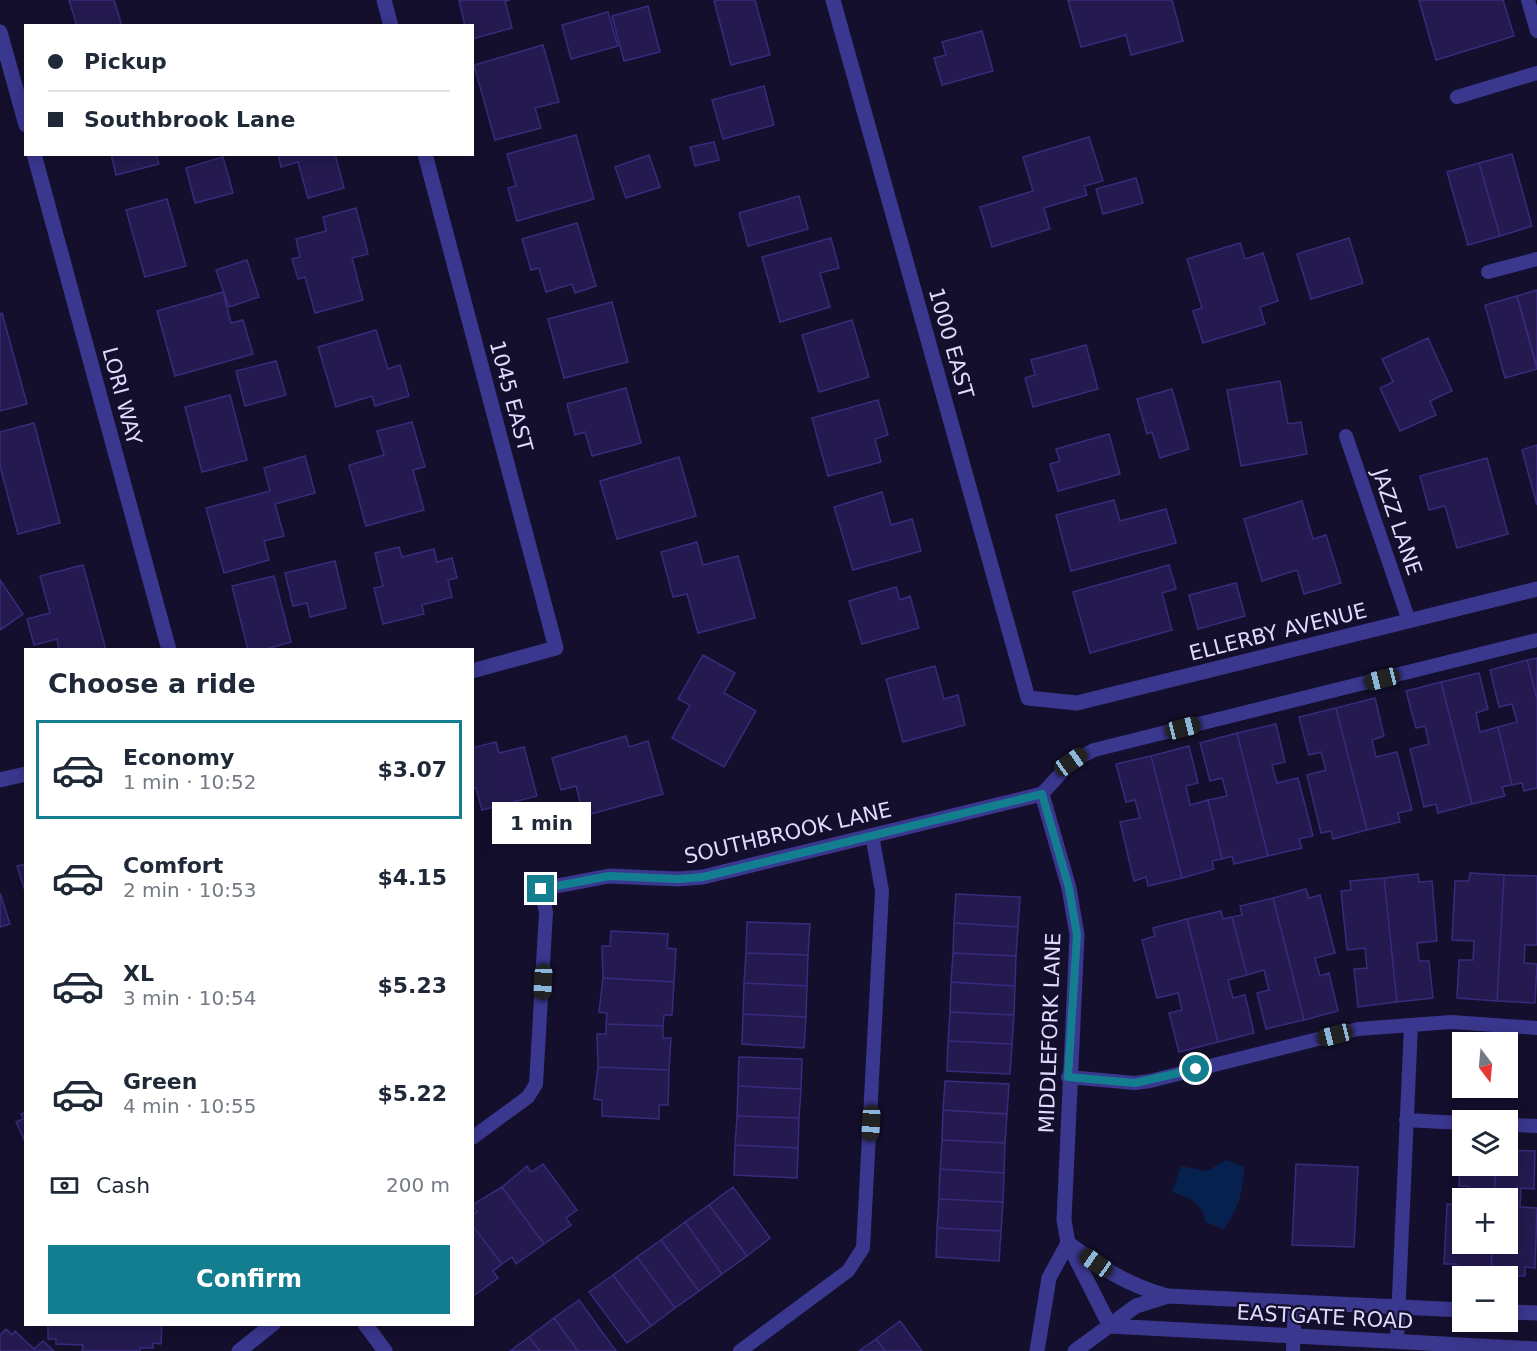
<!DOCTYPE html>
<html lang="en">
<head>
<meta charset="utf-8">
<style>
	:root { --surface:#fff; --page:#f6f6f7; --text:#1f2937; --muted:#747a83; --line:#e0e1e3; --accent:#147e91 }
	body { margin:0; font-family:"DejaVu Sans",sans-serif; background:var(--page); color:var(--text); height:100vh; display:flex; flex-direction:column; font-size:22px; white-space:nowrap }
	* { box-sizing:border-box; margin:0 }
	p { font-size:20px; color:var(--muted) }
	.icon { flex:none; width:33px; height:33px; fill:none; stroke:currentColor; stroke-width:2; stroke-linecap:round; stroke-linejoin:round }
	.map { position:relative; flex:1; overflow:hidden }
	.drawer { position:absolute; left:24px; top:648px; width:450px; height:678px; display:flex; flex-direction:column; background:var(--surface); border-radius:0px; box-shadow:0 3px 15px #0003 }
	.drawer>* { flex:none }
	.banner { position:absolute; left:24px; top:24px; width:450px; height:132px; border-radius:0px; box-shadow:0 3px 15px #0003; display:grid; align-content:center; height:132px; padding:0 24px; background:var(--surface) }
	.needle { width:39px; rotate:164deg }
	.buttons { position:absolute; left:1452px; top:1032px; display:grid; gap:12px }
	.buttons a { display:grid; place-items:center; width:66px; height:66px; border-radius:0px; background:var(--surface); box-shadow:0 3px 15px #0003; font-size:30px }
	.end { position:absolute; width:27px; height:27px; margin:-14px; border:8px solid #147e91; background:#fff; box-shadow:0 0 0 3px #fff }
	.from { border-radius:50% }
	.bubble { position:absolute; height:42px; border-radius:0px; background:var(--surface); box-shadow:0 3px 15px #0003; font-size:20px; font-weight:800; line-height:42px; text-align:center }
	.car { position:absolute; width:18px; height:36px; margin:-18px -9px; border-radius:8px; box-shadow:0 0 4px 2px #0007; background:linear-gradient(#222 24%,#8ab4d8 0 40%,#222 0 76%,#8ab4d8 0 86%,#222 0) }
	.banner b { display:flex; align-items:center; gap:21px; height:57px; font-size:22px }
	.banner b+b { border-top:2px solid var(--line) }
	.banner i { width:15px; height:15px; background:var(--text) }
	ul { padding:0; list-style:none }
	li { display:flex; align-items:center; gap:18px; height:99px; margin:0 12px 9px; padding:0 12px; border:3px solid transparent; border-radius:0px }
	li div { flex:1 }
	li b { display:block; font-size:22px }
	li em { font-style:normal; font-weight:800 }
	li.on { border-color:var(--accent) }
	li>.icon { width:54px; height:54px; stroke-width:1.5 }
	h2 { padding:0 24px; font-size:27px; line-height:72px }
	.pay { display:flex; align-items:center; gap:15px; height:66px; padding:0 24px; font-size:22px }
	.pay p { margin-inline-start:auto }
	.cta { display:flex; gap:12px; margin-top:auto; padding:12px 24px }
	.cta a { flex:1; height:69px; border-radius:0px; background:var(--accent); color:#fff; font-size:24px; font-weight:800; line-height:69px; text-align:center }
	.map>svg:first-child { display:block }
	.water { fill:#07214f }
	.building { fill:#241a4f; stroke:#3a2a7d; stroke-width:1.5 }
	.lines { fill:none; stroke-linecap:round; stroke-linejoin:round }
	.lane { stroke:#3a378f; stroke-width:14 }
	.street { stroke:#3a378f; stroke-width:15 }
	.route { stroke:#147e91; stroke-width:8 }
	.labels { text-anchor:middle; stroke-width:4.5; stroke-linejoin:round; paint-order:stroke }
	.street-label { font-size:21px; fill:#dfdbff; stroke:#140f2d }
</style>
</head>
<body>
<div class="map">
<svg width="1537" height="1351" viewBox="0 0 1537 1351">
	<rect width="100%" height="100%" fill="#140f2d"/>
	<path class="water" d="M1226 1160 1244 1166C1244 1191 1238 1209 1224 1229L1205 1222C1203 1202 1189 1198 1172 1192L1181 1166 1207 1171Z"/>
	<path class="building" d="M69 0H114L122 26H77Z
		M459 0H510L505 1 512 28 472 39V26H465Z
		M719 0H755L770 55 731 65 714 1Z
		M1068 0H1172L1183 41 1131 55 1126 35 1081 47Z
		M1419 0H1503L1514 36 1436 60Z
		M648 6 660 52 624 61 612 16Z
		M608 12 618 46 571 59 562 25Z
		M982 31 993 71 942 85 934 58 946 55 942 42Z
		M543 45 559 102 535 108 541 128 495 140 474 65Z
		M764 86 774 125 723 139 712 100Z
		M576 135 594 199 517 221 508 188 516 186 507 154Z
		M1089 137 1103 181 1084 186 1087 195 1044 208 1050 229 992 247 980 207 1033 191 1023 157Z
		M714 142 719 160 695 166 690 147Z
		M111 154H156L159 164 116 175Z
		M278 154H335L344 188 308 198 298 162 281 167Z
		M1512 154 1532 226 1500 236 1479 163Z
		M649 155 660 187 626 198 615 167Z
		M223 157 233 193 195 203 186 168Z
		M1479 163 1500 236 1468 245 1447 172Z
		M1136 178 1143 203 1103 214 1096 189Z
		M799 196 808 229 748 246 739 213Z
		M167 199 186 266 145 277 126 210Z
		M356 208 368 254 352 258 363 300 315 313 305 277 298 279 292 259 300 257 296 239 326 231 323 217Z
		M577 223 596 286 575 293 572 284 546 292 539 268 531 270 522 239Z
		M831 238 839 268 820 273 830 307 780 322 762 257Z
		M1349 238 1363 283 1311 299 1297 254Z
		M1240 243 1245 259 1263 253 1278 301 1260 307 1265 324 1203 343 1193 311 1202 308 1187 259Z
		M247 260 259 297 229 307 216 270Z
		M1537 290V367L1517 296Z
		M223 292 231 323 243 320 253 354 175 376 157 311Z
		M1517 296 1537 369 1505 378 1485 305Z
		M612 302 628 362 564 378 548 319Z
		M2 313 27 404 0 411V314Z
		M852 320 869 377 819 392 802 335Z
		M376 330 388 369 400 365 409 396 375 406 372 396 336 407 318 347Z
		M1428 338 1452 391 1430 401 1436 415 1400 431 1380 388 1393 382 1382 359Z
		M1086 345 1098 389 1033 407 1025 378 1035 375 1031 360Z
		M276 361 286 395 245 406 236 371Z
		M1280 381 1288 424 1301 422 1307 454 1241 466 1227 390Z
		M626 388 641 443 592 456 585 432 575 435 567 404Z
		M1172 389 1189 449 1160 458 1152 432 1147 434 1137 399Z
		M230 395 247 460 202 472 185 407Z
		M878 400 888 435 875 439 881 462 828 476 812 418Z
		M412 422 425 467 413 470 424 510 366 526 349 465 384 455 377 431Z
		M34 423 60 523 18 534 0 466V432Z
		M1109 434 1120 474 1058 491 1050 464 1060 461 1056 449Z
		M1537 445V505L1522 450Z
		M305 456 315 493 275 504 284 536 264 541 269 560 224 573 206 508 270 491 264 468Z
		M679 457 696 516 617 539 600 481Z
		M1487 458 1508 534 1457 548 1445 506 1429 510 1420 476Z
		M882 492 891 525 912 519 921 551 853 570 834 507Z
		M1114 500 1120 521 1166 509 1176 543 1071 571 1056 515Z
		M1302 501 1313 539 1326 535 1341 583 1304 594 1297 570 1262 581 1244 519Z
		M697 542 703 565 738 556 755 618 698 633 687 594 673 597 661 552Z
		M399 547 402 557 434 549 437 562 452 558 457 578 448 580 452 597 422 605 424 614 383 624 374 588 383 586 375 553Z
		M335 561 346 608 310 617 307 603 293 606 285 573Z
		M83 565 106 650H59L57 639 34 645 27 619 50 613 40 576Z
		M1169 565 1176 589 1162 593 1172 630 1090 653 1073 592Z
		M274 576 291 642 263 650H248L232 586Z
		M0 580 23 614 0 630Z
		M1236 583 1245 616 1198 629 1189 595Z
		M896 587 900 600 910 596 919 628 862 644 849 601Z
		M703 655 735 673 724 693 756 711 724 767 672 738 690 705 678 699Z
		M1537 658V699L1527 660Z
		M1527 660 1537 699V788L1524 791 1522 783 1512 785 1498 727 1517 722 1512 704 1499 707 1490 670Z
		M935 666 944 699 958 695 965 725 903 742 886 679Z
		M1479 673 1488 709 1476 713 1480 732 1498 727 1512 785 1502 787 1505 796 1472 804 1441 682Z
		M1441 682 1472 804 1438 813 1436 804 1424 807 1410 749 1429 744 1425 726 1416 728 1406 691Z
		M1375 698 1384 736 1372 740 1376 757 1397 752 1412 810 1398 813 1400 822 1367 830 1336 708Z
		M1336 708 1367 830 1333 839 1331 831 1321 833 1307 775 1326 770 1321 752 1309 755 1299 717Z
		M1276 724 1285 762 1272 765 1277 783 1298 778 1313 836 1299 839 1302 848 1268 856 1237 733Z
		M1237 733 1268 856 1234 864 1232 856 1222 859 1208 800 1227 796 1222 778 1210 781 1200 743Z
		M626 736 629 747 648 741 663 794 584 816 576 786 561 790 552 758Z
		M496 742 499 753 524 747 537 796 482 810 476 788 472 789V748Z
		M1189 746 1198 783 1186 786 1190 805 1208 800 1222 859 1212 861 1214 869 1182 878 1151 756Z
		M1151 756 1182 878 1148 886 1146 877 1134 881 1120 822 1140 818 1135 800 1126 802 1116 764Z
		M26 864V894L17 866Z
		M1470 873 1504 875 1497 1001 1457 998 1459 960H1473L1474 941 1452 940 1455 881H1469Z
		M1418 874 1419 882 1432 881 1437 941 1417 943 1419 961H1429L1433 998 1397 1002 1384 878Z
		M1504 875 1537 876V945H1525L1524 963 1537 964 1535 1003 1497 1001Z
		M1384 878 1397 1002 1358 1007 1354 969 1367 968 1365 948 1347 950 1341 891 1351 890 1350 881Z
		M1306 889 1309 898 1320 895 1335 953 1315 958 1320 976 1329 973 1338 1011 1304 1020 1273 898Z
		M0 893 10 924 0 927Z
		M956 894 1020 897 1018 927 954 923Z
		M1273 898 1304 1020 1266 1029 1257 993 1269 990 1264 970 1247 975 1232 917 1242 915 1240 906Z
		M1221 911 1223 919 1232 917 1247 975 1228 980 1233 998 1245 995 1254 1033 1218 1042 1187 919Z
		M1187 919 1218 1042 1179 1052 1169 1013 1182 1010 1178 993 1157 998 1142 940 1155 936 1153 928Z
		M747 922 810 924 808 955 746 953Z
		M954 923 1018 927 1016 956 953 953Z
		M611 931 668 934 667 948 676 949 674 982 603 978 602 946H610Z
		M746 953 808 955 807 986 744 983Z
		M953 953 1016 956 1015 986 951 982Z
		M603 978 674 982 672 1015H664L663 1026 606 1024 607 1013 599 1012Z
		M951 982 1015 986 1014 1015 950 1012Z
		M744 983 807 986 806 1017 743 1014Z
		M950 1012 1014 1015 1012 1044 948 1041Z
		M743 1014 806 1017 804 1048 742 1044Z
		M606 1024 663 1026V1038H671L669 1070 598 1067 597 1034H606Z
		M948 1041 1012 1044 1010 1074 947 1071Z
		M739 1057 802 1059 801 1089 738 1086Z
		M598 1067 669 1070 668 1105H659V1119L602 1116V1100L594 1099Z
		M945 1081 1009 1084 1007 1114 943 1110Z
		M738 1086 801 1089 799 1118 737 1116Z
		M943 1110 1007 1114 1005 1143 942 1140Z
		M26 1112V1144L16 1122 23 1119 21 1114Z
		M737 1116 799 1118 798 1148 735 1145Z
		M942 1140 1005 1143 1004 1173 940 1169Z
		M735 1145 798 1148 797 1178 734 1175Z
		M1461 1148 1462 1166H1496L1494 1198H1468V1186H1459Z
		M1508 1150 1535 1151 1534 1189 1521 1188 1520 1207 1537 1208 1535 1268 1525 1267V1276L1491 1275 1492 1244H1508V1198H1494L1496 1166H1508Z
		M543 1164 577 1210 566 1218 571 1225 544 1244 502 1187 527 1166 531 1172Z
		M1296 1164 1358 1167 1354 1247 1292 1245Z
		M940 1169 1004 1173 1003 1202 939 1199Z
		M502 1187 544 1244 516 1264 512 1257 502 1264 472 1225V1215L477 1212 472 1205Z
		M733 1187 770 1238 747 1256 709 1205Z
		M939 1199 1003 1202 1001 1231 937 1228Z
		M1447 1204 1462 1205V1244H1492L1491 1275 1456 1273V1264H1444Z
		M709 1205 747 1256 722 1274 685 1222Z
		M685 1222 722 1274 699 1291 661 1240Z
		M472 1225 502 1264 493 1271 498 1278 472 1297Z
		M937 1228 1001 1231 999 1261 936 1257Z
		M661 1240 699 1291 675 1308 637 1257Z
		M637 1257 675 1308 651 1326 613 1275Z
		M613 1275 651 1326 627 1343 589 1292Z
		M579 1300 616 1351H578L554 1318Z
		M554 1318 578 1351H540L529 1337Z
		M900 1321 922 1351H885L876 1339Z
		M48 1324H162L161 1344 153 1343V1348H140V1351H82L83 1345 56 1344V1339H48Z
		M6 1329 12 1335 15 1331 34 1349 43 1341 54 1351H0V1335Z
		M529 1337 540 1351H510Z
		M876 1339 885 1351H859Z"/>
	<g class="lines">
		<path class="lane" d="M1528 0 1537 31
			M1457 97 1537 73
			M1488 272 1537 259
			M1346 436 1409 621
			M1042 794 1071 762 1094 750 1537 640
			M1068 1077 1135 1083 1150 1081 1358 1029 1451 1022 1537 1028
			M1406 1120 1462 1123
			M1508 1125 1537 1126
			M472 1138 528 1097 536 1084 546 912 541 889
			M1397 1341 1411 1025
			M740 1351 848 1271 863 1248 882 891 872 835
			M1293 1351 1295 1302"/>
		<path class="street" d="M384 0 391 26
			M833 0 1028 698 1077 703 1537 589
			M0 32 26 125
			M34 154 169 650
			M425 154 556 648 472 671
			M0 780 26 774
			M541 889 609 876 678 879 703 877 1042 794 1069 888 1077 935 1064 1220 1068 1243 1110 1326
			M1508 1312 1537 1313
			M365 1324 385 1351
			M1110 1326 1537 1349
			M239 1351 273 1324
			M1037 1351 1049 1278 1068 1243C1102 1268 1125 1284 1167 1296
			M1075 1351 1136 1306 1168 1296 1462 1310"/>
	</g>
	<g class="lines">
		<path class="route" d="M541 889 609 876 678 879 703 877 1042 794 1069 888 1077 935 1068 1077 1135 1083 1196 1069"/>
	</g>
	<g class="labels">
		<g class="street-label">
			<text transform="translate(951 343) rotate(74)" y="7">1000 EAST</text>
			<text transform="translate(122 396) rotate(75)" y="7">LORI WAY</text>
			<text transform="translate(511 396) rotate(75)" y="7">1045 EAST</text>
			<text transform="translate(1397 522) rotate(71)" y="7">JAZZ LANE</text>
			<text transform="translate(1278 632) rotate(-14)" y="7">ELLERBY AVENUE</text>
			<text transform="translate(788 833) rotate(-13)" y="7">SOUTHBROOK LANE</text>
			<text transform="translate(1050 1033) rotate(-88)" y="7">MIDDLEFORK LANE</text>
			<text transform="translate(1325 1317) rotate(3)" y="7">EASTGATE ROAD</text>
		</g>
	</g>
</svg>
<div class="buttons">
<a><svg class="needle" viewBox="-14 -14 28 28"><path d="M0-13l5 13h-10z" fill="#e53935"/><path d="M0 13l5-13h-10z" fill="#747a83"/></svg></a>
<a><svg class="icon" aria-label="layers" viewBox="0 0 24 24"><path d="M12 4l9 5-9 5-9-5zM3 14l9 5 9-5"/></svg></a>
<a>+</a>
<a>−</a>
</div>
<i class="end from" style="left:1196px;top:1069px"></i>
<i class="end" style="left:541px;top:889px"></i>
<div class="bubble" style="left:492px;top:802px;width:99px">1 min</div>
<i class="car" style="left:1382px;top:679px;rotate:256deg"></i>
<i class="car" style="left:1183px;top:728px;rotate:76deg"></i>
<i class="car" style="left:1071px;top:762px;rotate:55deg"></i>
<i class="car" style="left:543px;top:982px;rotate:183deg"></i>
<i class="car" style="left:1335px;top:1035px;rotate:256deg"></i>
<i class="car" style="left:871px;top:1123px;rotate:183deg"></i>
<i class="car" style="left:1096px;top:1263px;rotate:305deg"></i>
<div class="banner">
<b><i class="from"></i>Pickup</b>
<b><i></i>Southbrook Lane</b>
</div>
<section class="drawer">
<h2>Choose a ride</h2>
<ul>
<li class="on"><svg class="icon" aria-label="car" viewBox="0 0 24 24"><path d="M5 17H2v-5l4-1 3-4h7l3 4 3 1v5h-3M9 17h6M6 11h13"/><circle cx="7" cy="17" r="2"/><circle cx="17" cy="17" r="2"/></svg><div><b>Economy</b><p>1 min · 10:52</p></div><em>$3.07</em></li>
<li><svg class="icon" aria-label="car" viewBox="0 0 24 24"><path d="M5 17H2v-5l4-1 3-4h7l3 4 3 1v5h-3M9 17h6M6 11h13"/><circle cx="7" cy="17" r="2"/><circle cx="17" cy="17" r="2"/></svg><div><b>Comfort</b><p>2 min · 10:53</p></div><em>$4.15</em></li>
<li><svg class="icon" aria-label="car" viewBox="0 0 24 24"><path d="M5 17H2v-5l4-1 3-4h7l3 4 3 1v5h-3M9 17h6M6 11h13"/><circle cx="7" cy="17" r="2"/><circle cx="17" cy="17" r="2"/></svg><div><b>XL</b><p>3 min · 10:54</p></div><em>$5.23</em></li>
<li><svg class="icon" aria-label="car" viewBox="0 0 24 24"><path d="M5 17H2v-5l4-1 3-4h7l3 4 3 1v5h-3M9 17h6M6 11h13"/><circle cx="7" cy="17" r="2"/><circle cx="17" cy="17" r="2"/></svg><div><b>Green</b><p>4 min · 10:55</p></div><em>$5.22</em></li>
</ul>
<div class="pay"><svg class="icon" aria-label="cash" viewBox="0 0 24 24"><path d="M3 7h18v10H3z"/><circle cx="12" cy="12" r="2"/></svg>Cash<p>200 m</p></div>
<div class="cta"><a>Confirm</a></div>
</section>
</div>
</body>
</html>
